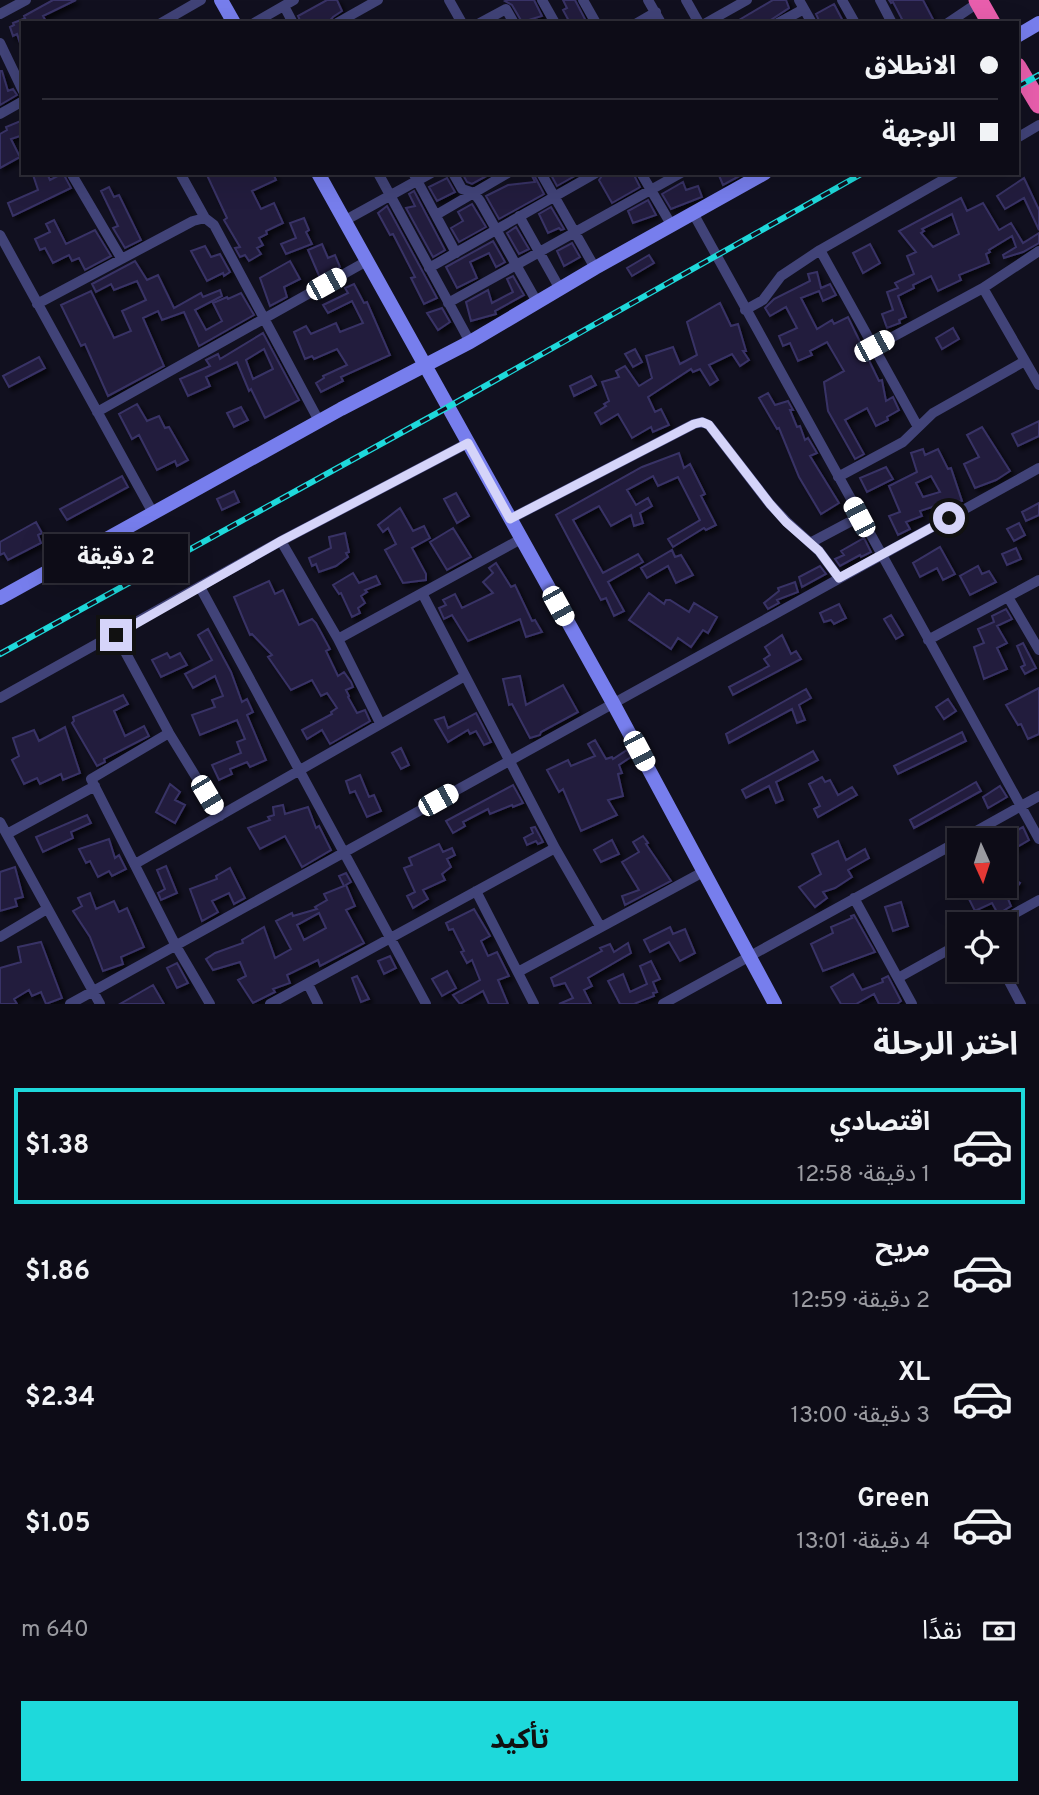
<!DOCTYPE html>
<html lang="ar">
<head>
<meta charset="utf-8">
<style>
	:root { --surface:#0d0c17; --page:#1b1a24; --text:#f1f3f6; --muted:#9a9ba1; --line:#2d2c36; --accent:#1ed9db }
	body { margin:0; font-family:Overpass,"Noto Sans Arabic",sans-serif; background:var(--page); color:var(--text); direction:rtl; height:100vh; display:flex; flex-direction:column; font-size:26px; white-space:nowrap }
	* { box-sizing:border-box; margin:0 }
	p { font-size:23px; color:var(--muted) }
	.icon { flex:none; width:38px; height:38px; fill:none; stroke:currentColor; stroke-width:2; stroke-linecap:round; stroke-linejoin:round }
	.map { position:relative; height:1004px; overflow:hidden; direction:ltr }
	.sheet { display:flex; flex-direction:column; background:var(--surface); flex:1 }
	.sheet>* { flex:none }
	.banner { position:absolute; left:21px; top:21px; width:998px; height:154px; border-radius:0px; box-shadow:0 7px 28px #0002,0 0 0 2px var(--line); direction:rtl; display:grid; align-content:center; height:154px; padding:0 21px; background:var(--surface) }
	.needle { width:46px; rotate:177deg }
	.tools { position:absolute; left:947px; top:828px; display:grid; gap:14px }
	.tools a { display:grid; place-items:center; width:70px; height:70px; border-radius:0px; background:var(--surface); box-shadow:0 7px 28px #0002,0 0 0 2px var(--line); font-size:35px }
	.end { position:absolute; width:32px; height:32px; margin:-16px; border:9px solid #d5d4f9; background:#111; box-shadow:0 0 0 4px #111 }
	.from { border-radius:50% }
	.bubble { position:absolute; height:49px; border-radius:0px; background:var(--surface); box-shadow:0 7px 28px #0002,0 0 0 2px var(--line); font-size:23px; font-weight:700; line-height:49px; text-align:center; direction:rtl }
	.car { position:absolute; width:21px; height:42px; margin:-21px -10px; border-radius:9px; box-shadow:0 0 5px 2px #0007; background:linear-gradient(#fff 24%,#345 0 40%,#fff 0 76%,#345 0 86%,#fff 0) }
	.banner b { display:flex; align-items:center; gap:24px; height:66px; font-size:26px }
	.banner b+b { border-top:2px solid var(--line) }
	.banner i { width:18px; height:18px; background:var(--text) }
	ul { padding:0; list-style:none }
	li { display:flex; align-items:center; gap:21px; height:116px; margin:0 14px 10px; padding:0 7px; border:4px solid transparent; border-radius:0px }
	li div { flex:1 }
	li b { display:block; font-size:26px }
	li em { font-style:normal; font-weight:700 }
	li.on { border-color:var(--accent) }
	li>.icon { width:63px; height:63px; stroke-width:1.5 }
	h2 { padding:0 21px; font-size:32px; line-height:84px }
	.pay { display:flex; align-items:center; gap:18px; height:77px; padding:0 21px; font-size:26px }
	.pay p { margin-inline-start:auto }
	.action { display:flex; gap:14px; margin-top:auto; padding:14px 21px }
	.action a { flex:1; height:80px; border-radius:0px; background:var(--accent); color:#111; font-size:28px; font-weight:700; line-height:80px; text-align:center }
	.map>svg:first-child { display:block }
	.building { fill:#221e3d; stroke:#393366; stroke-width:2; fill-rule:evenodd; filter:url(#shadow) }
	.lines { fill:none; stroke-linecap:round; stroke-linejoin:round }
	.street { stroke:#414378; stroke-width:10 }
	.secondary { stroke:#777eed; stroke-width:14 }
	.highway { stroke:#e95ead; stroke-width:19 }
	.rail-casing { stroke:#1ed9db; stroke-width:6 }
	.rail { stroke:#11101f; stroke-width:3.5; stroke-dasharray:10; stroke-linecap:butt }
	.route { stroke:#d5d4f9; stroke-width:9 }
</style>
</head>
<body>
<div class="map">
<svg width="1039" height="1004" viewBox="0 0 1039 1004">
	<defs>
		<filter id="shadow"><feDropShadow dx="3.5" dy="3.5" stdDeviation="2" flood-color="#0009"/></filter>
	</defs>
	<rect width="100%" height="100%" fill="#11101f"/>
	<path class="building" d="M53 0H76L43 16 47 23H27L24 16Z
		M327 0H337L342 11 333 17 328 23H301L298 16Z
		M507 0H534L542 16 522 22 512 5 505 1Z
		M563 0H575L587 23H570L563 10 567 8Z
		M773 0H786L789 8 766 23H734Z
		M889 0H923L935 23H904L893 2 891 3Z
		M834 4 844 23H820L816 14Z
		M23 19V46H21L17 34 13 36 10 27 14 25 13 23Z
		M0 71H2L8 91 13 89 17 95 0 105Z
		M23 120V135L11 139 20 157 0 168V134L7 130 6 127Z
		M39 173H47L50 180 63 173 71 188 13 216 8 203 38 190 33 175Z
		M206 173H273L276 180 252 191 261 209 274 203 283 223 266 231 267 234 259 238 263 245 257 248 261 254 249 261 245 255 240 257 235 248 240 247 224 220 227 218Z
		M462 173H492L472 184 467 182Z
		M550 173H580L557 186Z
		M604 173H633L640 187 612 203 599 180Z
		M718 173H745L723 185Z
		M534 175 544 194 499 219 486 196 508 185 535 182 532 176Z
		M447 178 455 192 437 201 429 187Z
		M1024 178 1039 210V230L1024 198 1005 209 997 196Z
		M683 182 686 190 698 186 702 197 671 209 662 194Z
		M109 187 114 197 119 195 141 240 125 248 113 228 118 226 101 191Z
		M414 191 445 250 433 257 406 208 415 206 409 194Z
		M961 198 967 211 983 203 999 230 1011 223 1023 243 1039 233V243L1023 252 1004 258 1003 255 1016 247 1012 236 989 250 990 252 986 254 989 263 959 275 961 280 938 291 931 276 913 285 914 288 898 296 906 317 899 320 900 323 887 328 882 314 893 310 887 292 898 288 895 283 914 274 907 256 916 252 899 231ZM952 214 959 234 933 247 921 233 924 231 922 229Z
		M648 200 656 215 633 223 628 211Z
		M472 204 486 227 459 242 451 228 463 221 458 212Z
		M387 206 437 298 424 304 411 278 415 277 393 234 390 235 378 213Z
		M551 207 564 229 561 230 559 228 548 233 539 214Z
		M304 218 309 230 306 232 312 244 286 254 281 244 296 238 290 223Z
		M54 220 66 244 95 230 111 256 85 270 79 258 72 261 69 255 53 263 45 248 40 250 35 239 50 232 46 224Z
		M516 227 529 249 519 254 507 233Z
		M493 241 505 262 496 267 489 253 470 262 477 278 457 288 446 267Z
		M572 243 580 257 564 266 557 251Z
		M322 244 328 258 335 255 340 267 320 278 308 250Z
		M870 244 880 263 863 273 853 253Z
		M205 246 211 257 220 254 230 272 224 276 223 273 207 281 191 251Z
		M649 255 654 263 632 276 627 268Z
		M135 261 147 280 158 275 174 308 201 293 203 297 220 290 222 296 195 310 206 330 222 321 213 303 227 297 228 299 241 293 254 315 199 346 184 312 162 320 158 311 143 318 164 366 108 396 85 344 81 346 61 305 91 291 114 338 131 331 122 311 146 300 137 281 114 290 111 284 96 292 92 284Z
		M290 261 300 279 284 287 287 297 270 306 260 278Z
		M817 272 821 288 830 284 836 295 823 301 819 291 801 298 817 329 832 320 834 324 848 317 879 381 882 380 886 401 893 397 899 410 887 417 888 420 876 426 867 408 845 420 864 454 855 459 828 411 824 382 844 371 827 342 810 351 812 355 798 361 790 343 783 346 779 336 797 328 786 307 770 316 765 308 774 299 810 281 808 274Z
		M513 276 524 295 495 311 496 314 471 321 466 302 488 290 492 303 513 292 507 279Z
		M354 284 364 303 367 302 390 355 341 377 343 381 321 392 316 383 324 378 323 376 347 365 337 349 314 359 312 356 305 359 294 332 306 326 311 334 336 323 340 332 363 323 352 301 328 313 323 305 348 293 345 288Z
		M720 303 731 326 738 324 746 351H743L749 360 740 366 732 354 709 365 718 380 710 385 700 369 693 372 691 369 648 397 655 412 661 409 669 425 653 432 651 427 632 438 618 414 601 424 595 413 606 406 604 404 609 401 602 382 619 377 616 371 625 366 639 386 652 378 646 356 673 347 680 364 697 355 687 322Z
		M442 308 450 322 438 330 427 313Z
		M953 328 959 339 942 349 936 338Z
		M263 333 299 400 265 418 251 389 249 391 237 362 206 377 210 386 188 396 180 379 210 366 206 360 218 354 220 359ZM264 349 273 369 253 379 246 360Z
		M635 349 642 362 633 367 625 354Z
		M39 357 45 368 9 387 3 376Z
		M591 376 596 385 574 396 570 386Z
		M768 393 775 405 788 401 793 410H790L797 427 800 426 805 440 808 438 817 453 810 456 839 503 821 514 799 477 779 428 777 429 759 398Z
		M137 404 147 421 159 416 165 428 169 427 188 460 177 466 175 461 157 470 139 435 132 439 119 414Z
		M241 407 248 420 234 427 227 413Z
		M1039 421V436L1018 446 1012 434Z
		M982 427 1010 471 996 480 975 488 964 464 979 457 967 435Z
		M923 449 925 455 938 449 948 469 951 468 962 501 939 509 938 505 920 511 922 516 906 522 910 529 898 535 889 516 900 512 889 486 917 472 911 453ZM931 476 940 492 923 497 916 483Z
		M679 453 684 468 690 464 705 494 701 496 716 525 706 530 704 528 673 547 668 539 700 520 678 477 658 486 653 476 627 490 636 505 648 498 652 506 640 513 643 523 634 526 631 515 611 526 599 506 573 520 603 573 638 554 643 562 608 582 624 611 614 616 606 598 601 600 556 515 642 467Z
		M886 467 893 479 867 492 860 478Z
		M122 476 128 487 67 520 60 509Z
		M234 491 239 502 222 510 217 499Z
		M456 493 469 516 457 523 444 499Z
		M1039 503V515L1026 521 1022 512Z
		M400 508 413 531 424 526 430 538 412 548 426 574V580L403 583 385 550 396 544 388 528 383 532 378 525Z
		M36 522 42 533 38 535 41 543 8 560 4 553 0 555V542Z
		M1019 523 1025 535 1014 541 1007 529Z
		M453 528 471 557 447 570 430 542Z
		M345 533 349 552 346 553 348 557 336 566 319 572 316 564 312 566 309 558 331 548 329 537Z
		M864 538 871 552 861 557 860 555 840 566 835 559 844 555 841 551Z
		M940 547 955 574 943 580 937 568 920 577 913 563Z
		M1016 548 1021 559 1007 565 1002 554Z
		M672 550 675 557 681 555 693 575 676 583 668 566 647 578 641 568Z
		M496 563 511 587 515 585 532 621 535 620 542 632 526 637 520 619 468 641 452 615 444 619 439 608 446 605 443 600 455 594 462 608 493 593 483 582 493 573 489 568Z
		M820 566 826 574 802 587 799 577Z
		M978 566 982 574 989 571 996 582 970 595 960 576Z
		M353 573 359 583 376 576 380 584 365 590 367 592 361 596 365 603 358 608 360 613 352 617 341 593 339 594 333 585Z
		M269 581 275 594 283 590 299 625 312 619 316 623 330 649 326 651 338 676 344 672 351 682 353 687 346 690 349 696 348 697 357 713 365 710 370 721 330 744 322 730 307 739 302 730 332 714 331 712 337 708 327 693 321 696 312 680 291 690 268 657 272 655 252 634 250 635 244 621 234 597Z
		M795 582 798 592 777 600 779 603 768 609 764 603 779 591 778 588Z
		M649 593 664 604 666 600H670L689 612 694 603 717 617 708 633 703 630 691 647 678 638 671 649 629 620Z
		M839 604 846 618 834 624 831 620 824 622 820 613Z
		M1006 609 1012 619 997 626 1007 643 997 648 1007 669 984 679 974 647 984 643 978 629 994 622 992 616Z
		M891 615 903 635 896 639 884 619Z
		M208 629 231 672 242 702 247 699 253 712 247 715 266 760 250 767 247 762 230 769 232 774 219 780 212 765 241 753 237 742 245 739 237 720 200 735 192 715 215 707 212 700 223 696 215 676 193 688 185 674 212 660 198 635Z
		M782 635 791 654 796 651 801 659 733 695 729 687 769 666 764 659 770 655 765 647Z
		M1023 643 1036 668 1025 674 1021 667 1025 665 1017 646Z
		M167 653 170 658 180 653 187 665 161 677 152 660Z
		M520 676 526 705 563 685 578 712 541 732 540 735 530 738 512 704 509 705 503 679Z
		M1039 688V734L1028 739 1021 724 1018 725 1006 705Z
		M806 689 811 698 799 705 805 720 797 723 792 709 729 743 726 734Z
		M123 695 128 704 114 711 125 736 144 726 149 736 104 759 105 762 97 766 72 723 74 721 73 717Z
		M948 699 956 711 944 719 936 707Z
		M476 713 491 742 484 745 476 731 470 734 468 730 448 742 435 720 444 717 448 728Z
		M65 727 80 773 63 780 61 774 40 784 37 778 24 784 12 760 19 756 13 738 34 730 39 741Z
		M962 732 966 741 898 774 894 766Z
		M595 740 606 759 612 757 613 759 627 750 631 757 619 765 622 773 618 774 623 796 608 800 617 815 581 831 563 789 559 792 547 770 568 760 571 766 595 756 588 744Z
		M401 748 409 765 401 769 392 753Z
		M813 751 818 760 776 782 783 800 776 803 769 786 746 798 742 790Z
		M360 775 369 797 374 795 381 811 367 817 355 791 350 793 346 781Z
		M822 777 825 782 830 780 838 795 852 787 857 795 818 817 814 809 820 806 809 784Z
		M976 782 981 791 914 828 910 820Z
		M170 784 180 792 175 800 185 805 175 823 156 812Z
		M513 785 523 803 513 807 512 805 490 814 488 809 463 822 465 826 453 833 446 821Z
		M1000 786 1007 797 988 808 983 797Z
		M283 805 285 814 308 807 316 828 319 826 331 850 302 867 285 836 260 849 248 828 270 820 268 817 274 815 273 807Z
		M87 815 91 823 71 832 73 838 43 852 36 837Z
		M535 827 543 842 538 844 536 841 527 845 524 838 533 833 531 828Z
		M1023 827 1029 840 1010 851 1003 838Z
		M643 836 648 843 646 844 671 881 625 905 622 896 639 890 622 862 639 852 633 842Z
		M109 839 115 858 119 855 126 869 112 876 109 871 98 877 90 861 86 863 79 849Z
		M612 840 619 854 601 862 594 850Z
		M838 841 846 860 865 849 869 858 848 870 852 877 835 888 823 892 827 898 815 907 799 887 821 874 812 854Z
		M439 844 443 852 452 848 455 855 447 859 451 867 442 874 445 880 423 890 428 899 413 908 407 896 415 892 404 868 412 865 409 858Z
		M166 866 177 893 161 900 158 893 165 889 157 870Z
		M15 867 23 897 15 899 17 906 0 911V872Z
		M230 868 245 898 234 904 229 893 212 901 218 912 202 921 190 889 217 879 216 876Z
		M346 873 351 882 346 885 355 906 346 910 364 943 320 966 318 960 287 975 290 983 273 989 275 992 253 1003 238 980 246 976 240 962 213 970 206 959 215 953 243 943 242 940 264 927 275 958 291 949 276 921 292 913 293 916 317 909 315 907 327 900 324 894 344 886 339 876ZM319 913 326 928 304 940 297 925Z
		M1009 875 1020 883 1008 899 1011 906 998 914 992 903 975 911 969 899 972 898 967 886H981L985 894 1004 886V880Z
		M90 893 96 909 114 901 119 912 127 908 144 947 121 957 123 964 103 971 90 937 73 911 82 906 78 898Z
		M901 902 908 926 893 931 885 907Z
		M474 909 490 936 481 941 488 956 497 952 509 976 498 980 508 1004H489L483 991 460 1004 453 995 480 980 472 960 467 963 461 952 464 951 453 929 449 930 446 923Z
		M854 915 875 952 823 971 811 944 833 933 831 927 852 918 851 916Z
		M670 927 673 934 685 929 695 953 680 961 669 942 650 952 644 940Z
		M41 942 62 998 46 1004 41 992 32 996 29 990 14 999 17 1004H0V968L21 962 18 947Z
		M628 943 631 953 588 978 592 986 584 990 591 1004H559L573 998 565 983 554 986 551 978 602 951 600 948 610 944 614 952Z
		M390 956 396 968 384 974 378 961Z
		M651 961 660 979 653 982 657 992 653 993 654 996 634 1004H620L608 981 623 974 630 992 647 984 640 966Z
		M177 963 188 983 177 988 167 968Z
		M447 971 456 988 442 996 432 979Z
		M853 974 862 990 883 982 882 979 888 976 901 1001 897 1004H879L874 994 856 1004H841L831 987Z
		M357 976 369 999 361 1002 352 978Z
		M153 985 164 1004H120Z"/>
	<g class="lines">
		<path class="street" d="M449 0 462 23
			M542 0 555 23
			M583 0 596 23
			M648 0 661 23
			M686 0 699 23
			M799 0 812 23
			M842 0 855 23
			M880 0 892 23
			M284 6 293 23
			M0 14 26 0
			M161 23 201 0
			M254 23 294 0
			M337 23 378 0
			M480 23 506 9 514 23
			M637 23 656 12
			M706 23 747 0
			M778 23 804 9
			M948 23 979 2
			M0 43 23 91
			M0 114 23 101
			M1017 138 1039 125
			M71 173 121 258
			M180 173 205 218
			M378 173 470 342
			M413 173 456 253
			M453 173 462 189 474 193 480 201 537 302
			M541 173 595 268
			M641 173 672 226
			M693 213 1039 839
			M436 215 508 173
			M519 216 560 289
			M344 221 431 173
			M0 235 153 513
			M820 250 918 427
			M429 268 596 173
			M983 288 1039 385
			M448 303 681 173
			M37 304 193 221 205 218 214 225 319 421
			M745 310 763 300 781 276 820 250 955 173
			M874 347 983 288 1039 251
			M97 412 367 261
			M838 477 903 442 933 413 1025 361
			M510 519 694 424 702 422 709 425 770 504 787 522 819 551 839 578
			M281 541 338 639 380 723
			M810 543 859 517
			M200 587 426 1004
			M422 593 555 848 600 926
			M1008 597 1039 650
			M116 635 169 733 220 816
			M338 639 521 539
			M928 640 1039 580
			M0 698 281 541 468 443
			M169 733 91 779 176 946 210 1004
			M0 822 100 1004
			M7 834 95 786
			M960 840 1039 796
			M135 864 465 676
			M476 891 534 1004
			M854 898 912 1004
			M996 924 1039 900
			M0 937 47 909
			M1003 970 1021 1004
			M518 972 703 872
			M898 978 959 944
			M308 984 318 1004
			M70 1004 1039 468
			M270 1004 555 848
			M663 1004 959 841"/>
		<path class="secondary" d="M221 0 234 23
			M1017 36 1039 23
			M318 173 613 703 775 1004
			M0 598 341 409 470 342 595 268 765 173"/>
		<path class="highway" d="M978 0 991 23
			M1017 67 1039 104"/>
		<g class="rail-casing">
			<path id="rail" d="M1017 87 1039 75
				M0 654 448 407 863 173"/>
		</g>
		<use href="#rail" class="rail"/>
	</g>
	<g class="lines">
		<path class="route" d="M116 635 281 541 468 443 510 519 694 424 702 422 709 425 770 504 786 522 819 551 839 578 949 518"/>
	</g>
</svg>
<div class="tools">
<a><svg class="needle" viewBox="-14 -14 28 28"><path d="M0-13l5 13h-10z" fill="#e53935"/><path d="M0 13l5-13h-10z" fill="#9a9ba1"/></svg></a>
<a><svg class="icon" aria-label="locate" viewBox="0 0 24 24"><circle cx="12" cy="12" r="6"/><path d="M12 2v4M12 18v4M2 12h4M18 12h4"/></svg></a>
</div>
<i class="end from" style="left:949px;top:518px"></i>
<i class="end" style="left:116px;top:635px"></i>
<div class="bubble" style="left:44px;top:534px;width:144px">2 دقيقة</div>
<i class="car" style="left:326px;top:284px;rotate:61deg"></i>
<i class="car" style="left:874px;top:346px;rotate:62deg"></i>
<i class="car" style="left:859px;top:517px;rotate:332deg"></i>
<i class="car" style="left:558px;top:606px;rotate:151deg"></i>
<i class="car" style="left:639px;top:751px;rotate:152deg"></i>
<i class="car" style="left:207px;top:795px;rotate:149deg"></i>
<i class="car" style="left:438px;top:800px;rotate:61deg"></i>
<div class="banner">
<b><i class="from"></i>الانطلاق</b>
<b><i></i>الوجهة</b>
</div>
</div>
<section class="sheet">
<h2>اختر الرحلة</h2>
<ul>
<li class="on"><svg class="icon" aria-label="car" viewBox="0 0 24 24"><path d="M5 17H2v-5l4-1 3-4h7l3 4 3 1v5h-3M9 17h6M6 11h13"/><circle cx="7" cy="17" r="2"/><circle cx="17" cy="17" r="2"/></svg><div><b>اقتصادي</b><p>1 دقيقة · 12:58</p></div><em>$1.38</em></li>
<li><svg class="icon" aria-label="car" viewBox="0 0 24 24"><path d="M5 17H2v-5l4-1 3-4h7l3 4 3 1v5h-3M9 17h6M6 11h13"/><circle cx="7" cy="17" r="2"/><circle cx="17" cy="17" r="2"/></svg><div><b>مريح</b><p>2 دقيقة · 12:59</p></div><em>$1.86</em></li>
<li><svg class="icon" aria-label="car" viewBox="0 0 24 24"><path d="M5 17H2v-5l4-1 3-4h7l3 4 3 1v5h-3M9 17h6M6 11h13"/><circle cx="7" cy="17" r="2"/><circle cx="17" cy="17" r="2"/></svg><div><b>XL</b><p>3 دقيقة · 13:00</p></div><em>$2.34</em></li>
<li><svg class="icon" aria-label="car" viewBox="0 0 24 24"><path d="M5 17H2v-5l4-1 3-4h7l3 4 3 1v5h-3M9 17h6M6 11h13"/><circle cx="7" cy="17" r="2"/><circle cx="17" cy="17" r="2"/></svg><div><b>Green</b><p>4 دقيقة · 13:01</p></div><em>$1.05</em></li>
</ul>
<div class="pay"><svg class="icon" aria-label="cash" viewBox="0 0 24 24"><path d="M3 7h18v10H3z"/><circle cx="12" cy="12" r="2"/></svg>نقدًا<p>640 m</p></div>
<div class="action"><a>تأكيد</a></div>
</section>
</body>
</html>
